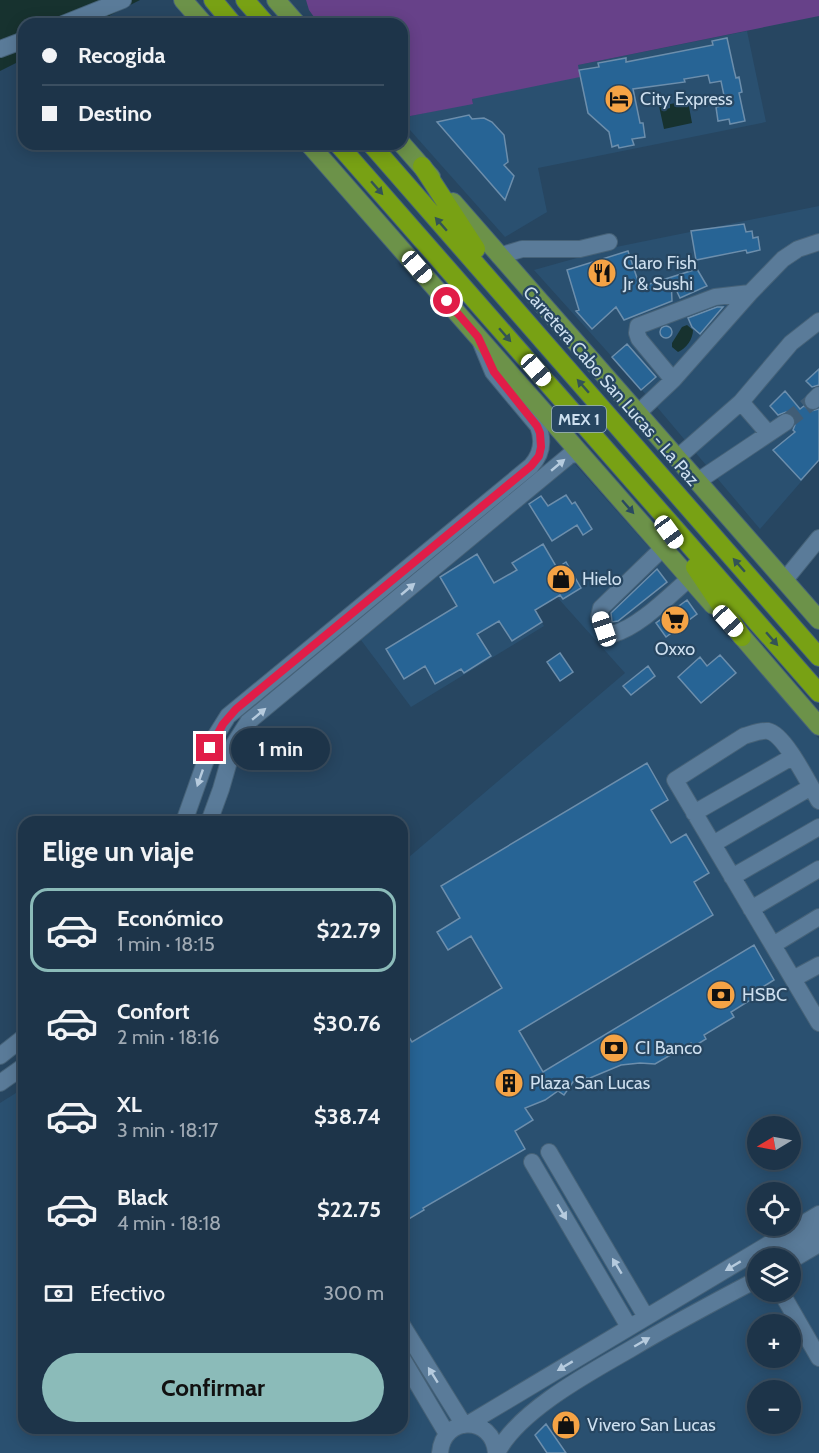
<!DOCTYPE html>
<html lang="es">
<head>
<meta charset="utf-8">
<style>
	:root { --surface:#1d3449; --page:#253c50; --text:#f1f3f6; --muted:#a0aab4; --line:#3b4f61; --accent:#8bbbb9 }
	body { margin:0; font-family:Cabin,sans-serif; background:var(--page); color:var(--text); height:100vh; display:flex; flex-direction:column; font-size:22px; white-space:nowrap }
	* { box-sizing:border-box; margin:0 }
	p { font-size:20px; color:var(--muted) }
	.icon { flex:none; width:33px; height:33px; fill:none; stroke:currentColor; stroke-width:2; stroke-linecap:round; stroke-linejoin:round }
	.map { position:relative; flex:1; overflow:hidden }
	.drawer { position:absolute; left:18px; top:816px; width:390px; height:618px; display:flex; flex-direction:column; background:var(--surface); border-radius:18px; box-shadow:0 3px 15px #0003,0 0 0 2px var(--line) }
	.drawer>* { flex:none }
	.hud { position:absolute; left:18px; top:18px; width:390px; height:132px; border-radius:18px; box-shadow:0 3px 15px #0003,0 0 0 2px var(--line); display:grid; align-content:center; height:132px; padding:0 24px; background:var(--surface) }
	.needle { width:39px; rotate:260deg }
	.buttons { position:absolute; left:747px; top:1116px; display:grid; gap:12px }
	.buttons a { display:grid; place-items:center; width:54px; height:54px; border-radius:50%; background:var(--surface); box-shadow:0 3px 15px #0003,0 0 0 2px var(--line); font-size:30px }
	.end { position:absolute; width:27px; height:27px; margin:-14px; border:8px solid #e11d48; background:#fff; box-shadow:0 0 0 3px #fff }
	.from { border-radius:50% }
	.bubble { position:absolute; height:42px; border-radius:21px; background:var(--surface); box-shadow:0 3px 15px #0003,0 0 0 2px var(--line); font-size:20px; font-weight:700; line-height:42px; text-align:center }
	.car { position:absolute; width:18px; height:36px; margin:-18px -9px; border-radius:8px; box-shadow:0 0 4px 2px #0007; background:linear-gradient(#fff 24%,#345 0 40%,#fff 0 76%,#345 0 86%,#fff 0) }
	.hud b { display:flex; align-items:center; gap:21px; height:57px; font-size:22px }
	.hud b+b { border-top:2px solid var(--line) }
	.hud i { width:15px; height:15px; background:var(--text) }
	ul { padding:0; list-style:none }
	li { display:flex; align-items:center; gap:18px; height:84px; margin:0 12px 9px; padding:0 12px; border:3px solid transparent; border-radius:18px }
	li div { flex:1 }
	li b { display:block; font-size:22px }
	li em { font-style:normal; font-weight:700 }
	li.current { border-color:var(--accent) }
	li>.icon { width:54px; height:54px; stroke-width:1.5 }
	h2 { padding:0 24px; font-size:27px; line-height:72px }
	.pay { display:flex; align-items:center; gap:15px; height:66px; padding:0 24px; font-size:22px }
	.pay p { margin-inline-start:auto }
	.primary-button { display:flex; gap:12px; margin-top:auto; padding:12px 24px }
	.primary-button a { flex:1; height:69px; border-radius:36px; background:var(--accent); color:#111; font-size:24px; font-weight:700; line-height:69px; text-align:center }
	.map>svg:first-child { display:block }
	.built { fill:#2a5070; fill-rule:evenodd }
	.green { fill:#674189 }
	.water { fill:#17322f }
	.building { fill:#276495; stroke:#6c8eac; stroke-width:1.5 }
	.lines { fill:none; stroke-linecap:round; stroke-linejoin:round }
	.minor-tunnel { stroke:#405d76; stroke-width:16; stroke-dasharray:16 8; stroke-linecap:butt }
	.minor-casing { stroke:#466278; stroke-width:18 }
	.major-casing { stroke:#466278; stroke-width:20 }
	.highway-casing { stroke:#466278; stroke-width:20 }
	.minor { stroke:#5a7b99; stroke-width:16 }
	.major { stroke:#6c9249; stroke-width:18 }
	.highway { stroke:#78a114; stroke-width:18 }
	.oneway { fill:#335455 }
	.oneway2 { fill:#b6cbde }
	.oneway3 { fill:#2a4a60 }
	.route { stroke:#e11d48; stroke-width:8 }
	.labels { text-anchor:middle; stroke-width:4.5; stroke-linejoin:round; paint-order:stroke }
	.shield { fill:#274661; stroke:#9bb1c4; stroke-width:1.5 }
	.shield-label { font-size:16px; font-weight:bold; fill:#cddfef }
	.poi-label { font-size:18px; fill:#cddfef; stroke:#274661; text-anchor:start }
	.street-label { font-size:18px; fill:#cddfef; stroke:#274661 }
</style>
</head>
<body>
<div class="map">
<svg width="819" height="1453" viewBox="0 0 819 1453">
	<rect width="100%" height="100%" fill="#274661"/>
	<path class="built" d="M747 31 766 122 538 168 547 212 505 237 402 121V115L405 117 473 103 472 99 578 65Z
		M819 206V461L760 529 657 407 534 270 616 247Z
		M574 463 819 739V1453H0V1103L24 1088V1428H402V863L625 673 557 597 535 610 544 626 411 707 361 640ZM758 1126H790V1160H758ZM758 1192H790V1226H758ZM758 1258H790V1292H758ZM758 1324H790V1358H758ZM758 1390H790V1424H758Z"/>
	<path class="green" d="M306 0H819V16L578 65 580 77 472 99 473 104 405 117 402 115V24H319L309 10Z"/>
	<path class="water" d="M0 0H140L93 24H24V59L0 71Z
		M688 101 692 123 664 129 659 106 664 105 666 109 670 108V104L676 103 677 107 682 106 681 102Z
		M687 325 693 330C693 339 686 349 678 352L672 347V343L682 327Z"/>
	<path class="building" d="M727 38 734 70 736 78 739 77 742 92 739 93 745 121 730 124 729 119 718 121 716 107 726 105 721 81 710 83 708 75 684 79 685 82 633 89 640 123H643L645 137 632 139 634 145 619 148 618 145 612 147 609 132 588 113 579 70 599 67 598 63 626 58V62L713 45 712 41Z
		M469 115 472 119 484 118 492 122 504 135 508 162 504 165 514 176 505 200 437 122Z
		M744 224 746 232 752 231 753 238 758 237 760 250 747 253 746 250 696 260 691 231Z
		M628 251 640 287 697 269 707 286 680 298 671 279 672 301 624 320 616 307 592 329 576 311 579 310 567 270Z
		M717 307H723L700 334 692 327 688 318Z
		M660 332a6 6 0 1 1 12 0a6 6 0 1 1-12 0Z
		M627 344 656 377 641 390 612 357Z
		M819 369V385L812 387 806 381Z
		M785 391 800 409 804 406 811 411 819 409V460L801 480 773 450 795 432 793 430 796 422 794 416 786 412 778 415 770 406Z
		M566 495 572 504 575 502 592 529 583 535 577 525 552 541 529 504 541 496 548 506Z
		M543 544 557 568 566 562 581 588 563 599 560 595 535 610 542 622 512 641 499 621 477 634 491 656 464 673 461 669 435 684 425 666 404 679 386 649 457 606 440 577 477 554 494 583 517 570 512 563Z
		M657 569 667 582 618 621 612 622 611 613Z
		M687 600 697 614 666 637 656 623Z
		M560 653 573 672 560 681 547 662Z
		M720 655 736 673 701 703 678 677 700 657 707 666Z
		M648 666 655 676 631 695 623 686Z
		M647 763 668 800 651 810 671 843 686 834 709 873 694 882 713 915 519 1031 543 1072 754 945 774 980 758 990 760 994 731 1012 734 1017 704 1035 706 1039 693 1047 691 1043 655 1064 640 1063 621 1065 590 1078 575 1079 564 1095 558 1091 545 1100 525 1108 533 1120 515 1131 525 1149 423 1208 424 1210 402 1223V1026L412 1042 502 988 471 936 448 950 437 932 460 918 441 886Z
		M546 1424 566 1453H547L535 1435Z"/>
	<g class="lines">
		<path class="minor-tunnel" d="M786 422 813 401"/>
		<g class="minor-casing">
			<path id="minor" d="M63 24 123 0
				M0 49 24 40
				M499 256 522 249H580L609 242
				M673 380 639 339 637 333 638 326 715 297 750 293 783 259 798 249 819 242
				M813 401 819 395
				M741 402 768 433
				M638 413 673 380 750 293
				M677 458 741 402 791 343 819 321
				M698 481 786 422
				M663 548 601 608 599 617 604 629 613 634C639 627 669 596 690 578
				M784 581 819 538
				M819 801C810 786 785 734 768 731 760 730 752 734 744 736L675 780 819 1023
				M694 813 792 757
				M184 822 213 740 228 716 531 466C542 454 544 441 538 426L493 372 481 343
				M209 822 221 789 234 744 248 722 570 455 577 454 584 457
				M713 844 811 787
				M732 877 819 827
				M751 909 819 869
				M773 945 819 917
				M793 979 819 965
				M0 1056 24 1037
				M0 1083 24 1066
				M549 1152 646 1317
				M532 1162 629 1327
				M775 1258 784 1249 818 1227
				M790 1261 819 1244
				M781 1292 819 1358
				M402 1325 464 1425
				M402 1358 447 1434
				M468 1424 819 1214
				M440 1453C443 1415 493 1415 496 1453
				M497 1453C518 1411 589 1373 629 1350 671 1325 714 1302 758 1279"/>
		</g>
		<g class="major-casing">
			<path id="major" d="M183 0 204 24
				M276 0 297 24
				M309 144 713 605
				M402 144 431 177
				M453 202 819 620
				M732 625 819 726"/>
		</g>
		<g class="highway-casing">
			<path id="highway" d="M213 0 233 24
				M245 0 266 24
				M338 144 819 693
				M371 144 819 657
				M422 166 476 249
				M695 567 742 637"/>
		</g>
		<use href="#minor" class="minor"/>
		<use href="#major" class="major"/>
		<use href="#highway" class="highway"/>
	</g>
	<defs><path id="oneway-solid" d="M-6-.8H1V-3.2L6.5 0L1 3.2V.8H-6Z" transform="scale(1.5)"/></defs>
	<g class="oneway">
		<use href="#oneway-solid" transform="translate(377 188) rotate(49)"/>
		<use href="#oneway-solid" transform="translate(441 224) rotate(-131)"/>
		<use href="#oneway-solid" transform="translate(505 335) rotate(49)"/>
		<use href="#oneway-solid" transform="translate(583 386) rotate(-131)"/>
		<use href="#oneway-solid" transform="translate(739 565) rotate(-131)"/>
		<use href="#oneway-solid" transform="translate(772 639) rotate(49)"/>
	</g>
	<g class="oneway2">
		<use href="#oneway-solid" transform="translate(558 465) rotate(-40)"/>
		<use href="#oneway-solid" transform="translate(408 589) rotate(-40)"/>
		<use href="#oneway-solid" transform="translate(259 714) rotate(-40)"/>
		<use href="#oneway-solid" transform="translate(200 778) rotate(109)"/>
		<use href="#oneway-solid" transform="translate(562 1212) rotate(59)"/>
		<use href="#oneway-solid" transform="translate(617 1266) rotate(-121)"/>
		<use href="#oneway-solid" transform="translate(733 1266) rotate(149)"/>
		<use href="#oneway-solid" transform="translate(642 1342) rotate(-30)"/>
		<use href="#oneway-solid" transform="translate(565 1366) rotate(149)"/>
		<use href="#oneway-solid" transform="translate(433 1375) rotate(-122)"/>
	</g>
	<use class="oneway3" href="#oneway-solid" transform="translate(628 507) rotate(49)"/>
	<g class="lines">
		<path class="route" d="M210 748 223 724 236 709 531 466 539 456 541 447 540 433 537 426 494 372 478 337 447 301"/>
	</g>
	<defs>
		<g id="hotel-disc" transform="scale(1.5)"><circle r="9.5" fill="#f5a345" stroke="#274661"/><path d="M-6-4.5h1.5V1H6V5H4.5V3h-9V5H-6ZM-4 0a1.8 1.8 0 1 1 3.6 0ZM.5 0V-2.5h3Q6-2.5 6 0Z" fill="#111"/></g>
		<g id="restaurant-disc" transform="scale(1.5)"><circle r="9.5" fill="#f5a345" stroke="#274661"/><path d="M-5-6h1v4h1v-4h1v4h1v-4h1v5L-1.5 .5V6h-2V.5L-5-1ZM5-6V6H3V1.5H1.5Q1.5-4 5-6Z" fill="#111"/></g>
		<g id="shop-disc" transform="scale(1.5)"><circle r="9.5" fill="#f5a345" stroke="#274661"/><path d="M-5-2.5h2.3a2.7 3.5 0 0 1 5.4 0H5L5.5 6h-11ZM-1.5-2.5h3a1.5 2.3 0 0 0-3 0Z" fill="#111"/></g>
		<g id="supermarket-disc" transform="scale(1.5)"><circle r="9.5" fill="#f5a345" stroke="#274661"/><path d="M-6-5.5h2.5l.6 2H6L4.5 2H-2.5L-4.4-4H-6ZM-1.5 3.2a1.3 1.3 0 1 0 .1 0ZM3 3.2a1.3 1.3 0 1 0 .1 0Z" fill="#111"/></g>
		<g id="bank-disc" transform="scale(1.5)"><circle r="9.5" fill="#f5a345" stroke="#274661"/><path d="M-6-4H6V4H-6ZM0-2.3a2.3 2.3 0 1 0 0 4.6a2.3 2.3 0 1 0 0-4.6Z" fill="#111"/></g>
		<g id="building-disc" transform="scale(1.5)"><circle r="9.5" fill="#f5a345" stroke="#274661"/><path d="M-4-6H4V6H1V3H-1V6H-4ZM-2.5-4.3h1.7v1.8h-1.7ZM.8-4.3h1.7v1.8H.8ZM-2.5-1h1.7V.8h-1.7ZM.8-1h1.7V.8H.8Z" fill="#111"/></g>
	</defs>
	<g fill-rule="evenodd">
		<use href="#hotel-disc" x="619" y="99"/>
		<use href="#restaurant-disc" x="602" y="273"/>
		<use href="#shop-disc" x="561" y="579"/>
		<use href="#supermarket-disc" x="675" y="620"/>
		<use href="#bank-disc" x="721" y="995"/>
		<use href="#bank-disc" x="614" y="1048"/>
		<use href="#building-disc" x="509" y="1083"/>
		<use href="#shop-disc" x="566" y="1425"/>
	</g>
	<g class="labels">
		<rect class="shield" x="552" y="406" width="54" height="26" rx="4.5"/>
		<g class="shield-label">
			<text x="579" y="425">MEX 1</text>
		</g>
		<g class="poi-label">
			<text x="640" y="105">City Express</text>
			<text x="623" y="269">Claro Fish<tspan x="623" dy="21">Jr &amp; Sushi</tspan></text>
			<text x="582" y="585">Hielo</text>
			<text x="675" y="655" text-anchor="middle">Oxxo</text>
			<text x="742" y="1001">HSBC</text>
			<text x="635" y="1054">CI Banco</text>
			<text x="530" y="1089">Plaza San Lucas</text>
			<text x="587" y="1431">Vivero San Lucas</text>
		</g>
		<g class="street-label">
			<text transform="translate(611 386) rotate(49)" y="6">Carretera Cabo San Lucas - La Paz</text>
		</g>
	</g>
</svg>
<div class="buttons">
<a><svg class="needle" viewBox="-14 -14 28 28"><path d="M0-13l5 13h-10z" fill="#e53935"/><path d="M0 13l5-13h-10z" fill="#a0aab4"/></svg></a>
<a><svg class="icon" aria-label="locate" viewBox="0 0 24 24"><circle cx="12" cy="12" r="6"/><path d="M12 2v4M12 18v4M2 12h4M18 12h4"/></svg></a>
<a><svg class="icon" aria-label="layers" viewBox="0 0 24 24"><path d="M12 4l9 5-9 5-9-5zM3 14l9 5 9-5"/></svg></a>
<a>+</a>
<a>−</a>
</div>
<i class="end from" style="left:447px;top:301px"></i>
<i class="end" style="left:210px;top:748px"></i>
<div class="bubble" style="left:231px;top:728px;width:99px">1 min</div>
<i class="car" style="left:417px;top:267px;rotate:139deg"></i>
<i class="car" style="left:536px;top:370px;rotate:139deg"></i>
<i class="car" style="left:669px;top:532px;rotate:144deg"></i>
<i class="car" style="left:728px;top:621px;rotate:138deg"></i>
<i class="car" style="left:604px;top:629px;rotate:341deg"></i>
<div class="hud">
<b><i class="from"></i>Recogida</b>
<b><i></i>Destino</b>
</div>
<section class="drawer">
<h2>Elige un viaje</h2>
<ul>
<li class="current"><svg class="icon" aria-label="car" viewBox="0 0 24 24"><path d="M5 17H2v-5l4-1 3-4h7l3 4 3 1v5h-3M9 17h6M6 11h13"/><circle cx="7" cy="17" r="2"/><circle cx="17" cy="17" r="2"/></svg><div><b>Económico</b><p>1 min · 18:15</p></div><em>$22.79</em></li>
<li><svg class="icon" aria-label="car" viewBox="0 0 24 24"><path d="M5 17H2v-5l4-1 3-4h7l3 4 3 1v5h-3M9 17h6M6 11h13"/><circle cx="7" cy="17" r="2"/><circle cx="17" cy="17" r="2"/></svg><div><b>Confort</b><p>2 min · 18:16</p></div><em>$30.76</em></li>
<li><svg class="icon" aria-label="car" viewBox="0 0 24 24"><path d="M5 17H2v-5l4-1 3-4h7l3 4 3 1v5h-3M9 17h6M6 11h13"/><circle cx="7" cy="17" r="2"/><circle cx="17" cy="17" r="2"/></svg><div><b>XL</b><p>3 min · 18:17</p></div><em>$38.74</em></li>
<li><svg class="icon" aria-label="car" viewBox="0 0 24 24"><path d="M5 17H2v-5l4-1 3-4h7l3 4 3 1v5h-3M9 17h6M6 11h13"/><circle cx="7" cy="17" r="2"/><circle cx="17" cy="17" r="2"/></svg><div><b>Black</b><p>4 min · 18:18</p></div><em>$22.75</em></li>
</ul>
<div class="pay"><svg class="icon" aria-label="cash" viewBox="0 0 24 24"><path d="M3 7h18v10H3z"/><circle cx="12" cy="12" r="2"/></svg>Efectivo<p>300 m</p></div>
<div class="primary-button"><a>Confirmar</a></div>
</section>
</div>
</body>
</html>
